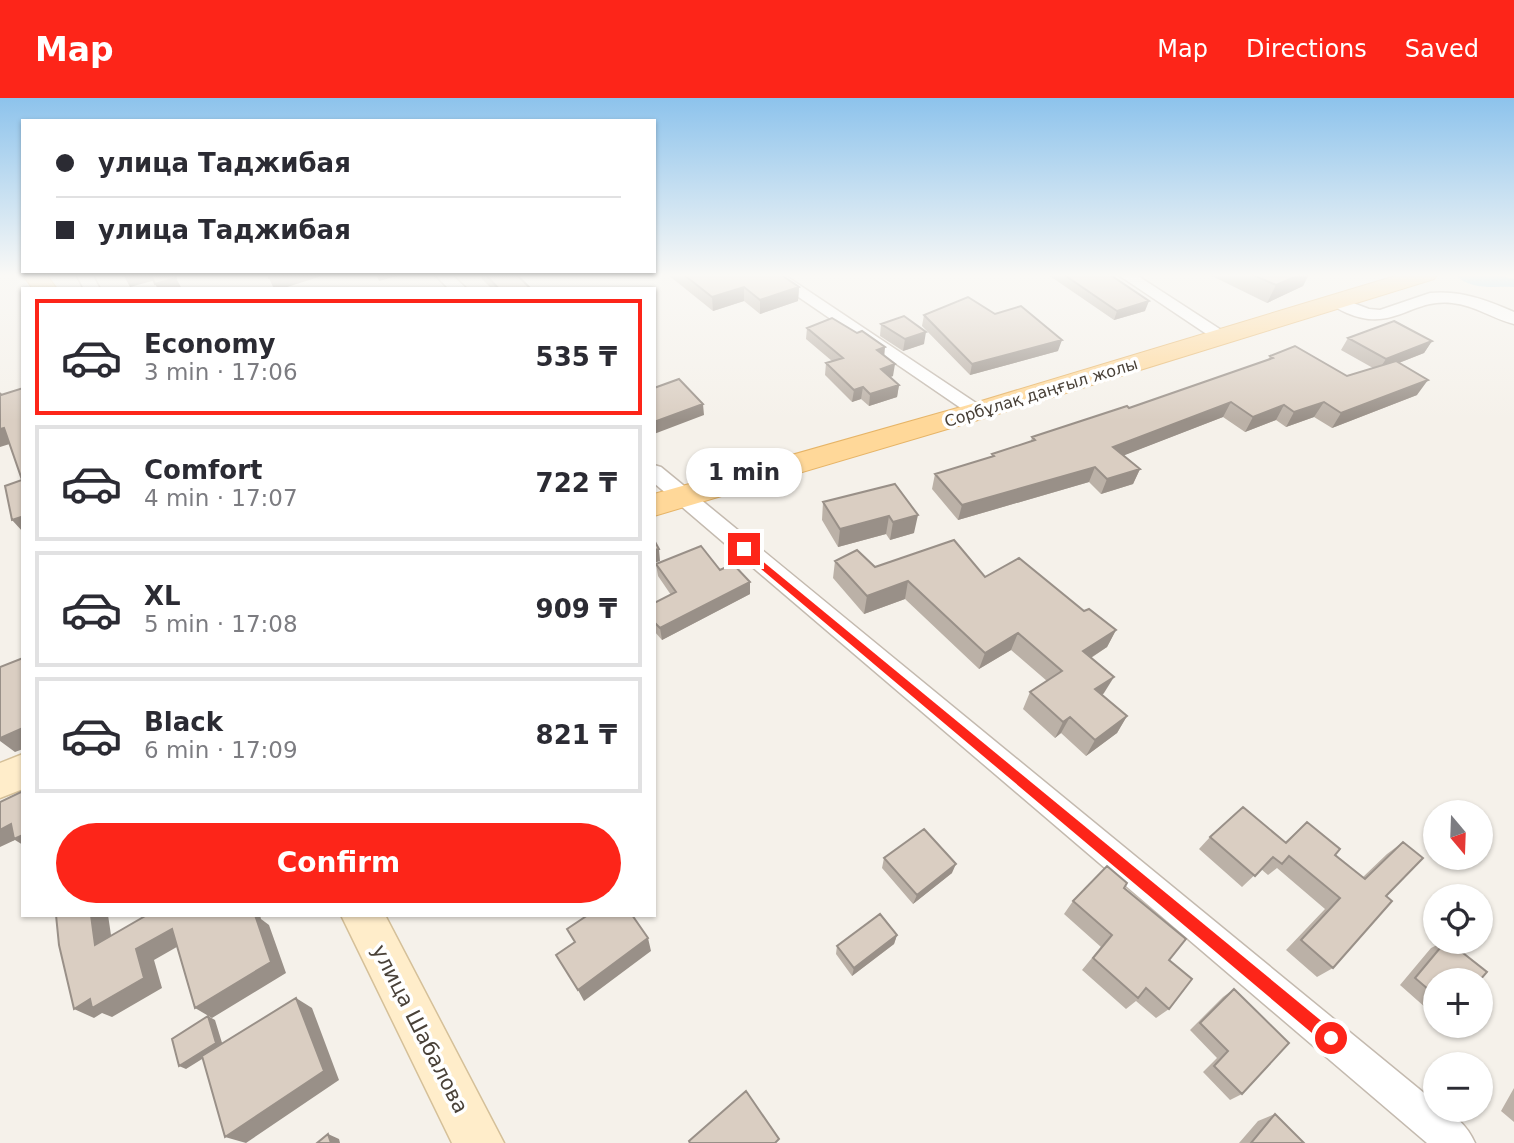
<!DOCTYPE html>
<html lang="en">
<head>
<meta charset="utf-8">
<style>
	:root { --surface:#fff; --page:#f2f2f3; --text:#2b2b33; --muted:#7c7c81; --line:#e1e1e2; --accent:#fd2519 }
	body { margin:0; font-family:"DejaVu Sans",sans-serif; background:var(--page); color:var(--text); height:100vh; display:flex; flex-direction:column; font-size:26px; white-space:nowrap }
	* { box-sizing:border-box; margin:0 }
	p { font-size:23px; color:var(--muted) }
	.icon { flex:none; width:38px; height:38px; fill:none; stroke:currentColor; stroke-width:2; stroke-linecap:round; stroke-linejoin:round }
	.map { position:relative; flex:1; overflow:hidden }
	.drawer { position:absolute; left:21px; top:189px; width:635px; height:630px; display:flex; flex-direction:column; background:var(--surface); border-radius:0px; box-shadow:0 2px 5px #0004 }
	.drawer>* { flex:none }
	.hud { position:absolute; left:21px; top:21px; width:635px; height:154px; border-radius:0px; box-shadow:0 2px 5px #0004; display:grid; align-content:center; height:154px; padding:0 35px; background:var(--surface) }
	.needle { width:46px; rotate:161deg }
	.fabs { position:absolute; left:1423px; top:702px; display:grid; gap:14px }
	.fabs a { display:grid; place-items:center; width:70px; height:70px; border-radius:50%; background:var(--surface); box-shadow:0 2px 5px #0004; font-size:35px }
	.end { position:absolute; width:32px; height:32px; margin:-16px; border:9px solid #fd2519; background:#fff; box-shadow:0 0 0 4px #fff }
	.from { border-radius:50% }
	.bubble { position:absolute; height:49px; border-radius:24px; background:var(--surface); box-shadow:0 2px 5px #0004; font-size:23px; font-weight:600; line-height:49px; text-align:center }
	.hud b { display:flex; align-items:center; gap:24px; height:66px; font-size:26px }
	.hud b+b { border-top:2px solid var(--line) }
	.hud i { width:18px; height:18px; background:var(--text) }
	ul { padding:12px 0 0; list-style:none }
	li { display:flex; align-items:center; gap:21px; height:116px; margin:0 14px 10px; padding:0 21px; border:4px solid var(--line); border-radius:0px }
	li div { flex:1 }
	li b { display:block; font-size:26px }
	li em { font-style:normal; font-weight:600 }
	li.active { border-color:var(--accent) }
	li>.icon { width:63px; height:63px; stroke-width:1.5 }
	.cta { display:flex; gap:14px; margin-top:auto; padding:14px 35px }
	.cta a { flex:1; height:80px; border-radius:42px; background:var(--accent); color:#fff; font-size:28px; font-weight:600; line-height:80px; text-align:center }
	header { display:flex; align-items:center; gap:42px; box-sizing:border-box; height:98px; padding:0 35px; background:var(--accent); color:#fff }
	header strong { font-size:33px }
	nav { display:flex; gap:38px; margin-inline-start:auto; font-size:24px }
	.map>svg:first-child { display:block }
	.water { fill:#a6daf2 }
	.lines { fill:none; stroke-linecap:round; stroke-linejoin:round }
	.street-casing { stroke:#c4baaf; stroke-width:3 }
	.secondary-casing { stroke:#d5c099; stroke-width:3 }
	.primary-casing { stroke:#e6b467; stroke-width:2 }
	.street { fill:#fff; fill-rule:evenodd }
	.secondary { fill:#ffedca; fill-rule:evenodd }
	.primary { fill:#ffd899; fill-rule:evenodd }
	.wall { fill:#bbb1a7 }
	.shaded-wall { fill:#999088 }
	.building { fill:#dacec2; stroke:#999088; stroke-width:2 }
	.route { fill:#fd2519 }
	.labels { text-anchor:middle; stroke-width:7; stroke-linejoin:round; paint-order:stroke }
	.far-street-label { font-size:16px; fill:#494138; stroke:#fff }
	.near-street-label { font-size:21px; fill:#494138; stroke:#fff }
</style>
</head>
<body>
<header>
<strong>Map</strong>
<nav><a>Map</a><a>Directions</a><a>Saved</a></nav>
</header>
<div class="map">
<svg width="1514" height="1045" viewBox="0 0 1514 1045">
	<rect width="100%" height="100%" fill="#f5f1ea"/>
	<path class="water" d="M1455 176H1494L1514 181V189C1494 188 1470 193 1455 176Z"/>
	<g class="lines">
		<g class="street-casing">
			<path id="street" d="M76 176H92L100 191H84Z
				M434 176H451L467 191H449Z
				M765 176H783L988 313 985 317H971Z
				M1117 176H1135L1232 239 1223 244 1217 243Z
				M1430 195C1460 192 1487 202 1514 214V226C1493 221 1475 207 1452 205 1411 200 1394 235 1347 215 1340 212 1334 209 1329 204L1337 199 1369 211 1380 212Z
				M654 367 661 369 1435 1004V1012C1453 1012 1468 1029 1475 1045H1427L654 385Z"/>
		</g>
		<g class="secondary-casing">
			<path id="secondary" d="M23 656V691L0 700V665Z
				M341 817H385L504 1045H452Z"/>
		</g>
		<g class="primary-casing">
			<path id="primary" d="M22 176H46L57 191H33Z
				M1402 176H1438L1434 181 988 319 654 418V396L968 307Z"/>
		</g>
		<use href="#street" class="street"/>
		<use href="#secondary" class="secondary"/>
		<use href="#primary" class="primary"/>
	</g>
	<path class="wall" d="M480 176H516L531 191H492L483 182Z
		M667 176H780L799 189 798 203 760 216 744 203 713 213Z
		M1047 176H1109L1145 213 1114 222Z
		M1211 176H1309L1303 188 1267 205 1210 177Z
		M924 217 1058 253 970 277 922 228Z
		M881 226 924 246 903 253 880 238Z
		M807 230 884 258 893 278 890 279 899 287 897 299 869 308 861 301 852 304 825 277 826 265 832 263 806 241Z
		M1348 240 1432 243 1424 255 1399 265 1417 297 1332 330 1314 319 1286 329 1276 322 1245 334 1223 319 1124 357 1140 371 1133 386 1101 396 1089 384 958 422 932 391 935 376 991 359 992 356 1031 343 1032 339 1129 310 1268 262 1270 258 1347 278 1373 270 1341 252Z
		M895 386 914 435 890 442 886 436 838 449 822 422 823 404Z
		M835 463 875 469 985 479 1084 513 1116 532 1107 549 1091 560 1104 595 1102 597 1127 618 1117 635 1086 658 1061 635 1055 640 1023 611 1030 594 1047 583 1011 552 979 571 905 501 864 516 833 480Z
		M656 466 720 472 750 484V496L662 542 654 533V505L671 497 658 478Z
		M1307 724 1335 757 1363 779 1387 756 1403 744 1386 798 1333 870 1317 879 1286 852 1325 811 1277 770 1268 777 1261 771 1242 789 1199 751 1210 739 1285 744Z
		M884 760 952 775 913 806 882 770Z
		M1073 803 1169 862V911L1156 920 1136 903 1126 911 1082 872 1101 849 1064 816Z
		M897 837 894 846 852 878 836 856 837 848Z
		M1443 844H1449L1435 882V918L1400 887 1431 850Z
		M1234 891 1242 996 1230 1002 1203 974 1217 960 1190 932 1223 899Z
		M1514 990V1024L1501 1013Z
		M1275 1016 1304 1045H1239L1258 1023Z"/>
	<path class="shaded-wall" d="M134 176H152L156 182 130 189 124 178Z
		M282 176H328L281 191H274L269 180Z
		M376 176H404L379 183Z
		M1302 176H1309L1303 188 1267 205 1276 187Z
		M176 180 182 191H158L155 186Z
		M744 189V203L713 213 712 199Z
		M799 189 798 203 760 216V202Z
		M1149 203 1145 213 1114 222 1117 213Z
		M926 234 924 246 903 253 905 241Z
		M1062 242 1058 253 970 277 972 266Z
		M1432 243 1424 255 1378 273 1386 261Z
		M885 249 884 261 877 252Z
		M895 266 893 278 880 283 881 271Z
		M1428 282 1417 297 1332 330 1341 315Z
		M899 287 897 299 869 308 870 296Z
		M863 289 861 301 852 304 854 292Z
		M1231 304 1223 319 1107 364 1113 349Z
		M1324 304 1314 319 1286 329 1294 314Z
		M703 306 704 317 654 336V324Z
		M1284 307 1276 322 1245 334 1253 319Z
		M4 330 16 344 0 349V331Z
		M1095 369 1089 384 958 422 962 407Z
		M1140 371 1133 386 1101 396 1107 381Z
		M918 417 914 435 890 442 893 424Z
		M889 418 886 436 838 449 840 431Z
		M21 419 23 421V434L12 422Z
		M659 451 660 463 654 465V452Z
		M908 483 905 501 864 516 867 498Z
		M750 484V496L662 542 660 530Z
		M1116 532 1107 549 1075 570 1083 553Z
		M1018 535 1011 552 979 571 985 555Z
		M1114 579 1104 595 1086 608 1095 591Z
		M1127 618 1117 635 1086 658 1095 642Z
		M1070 619 1061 635 1055 640 1063 624Z
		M23 630V651L15 654 0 643V640Z
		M11 726 23 734V747L15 742 0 749V732Z
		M956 766 952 775 913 806 917 797Z
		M91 817H108L114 857 95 847Z
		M249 817H260L261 821 269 827 286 875 212 920 195 910Z
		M172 831 189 842 154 862 162 890 112 919 102 915 94 920 74 911 136 851Z
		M897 837 894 846 852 878 854 870Z
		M648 840 651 853 584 903 578 892Z
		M296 900 312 910 339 982 246 1045 225 1039Z
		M208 918 215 922 223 948 186 971 179 968Z
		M328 1036 339 1041 340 1045H331Z"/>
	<path class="building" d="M122 176H134L124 178Z
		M151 176H174L176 180 155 186Z
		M268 176H282L269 180Z
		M485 176H516L531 191H499Z
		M683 176H780L799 189 760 202 744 189 712 199Z
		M1063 176H1109L1149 203 1117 213Z
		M1251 176H1302L1276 187Z
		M968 199 995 216 1021 208 1062 242 972 266 924 217Z
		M904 218 926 234 905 241 881 226Z
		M832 220 857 235 862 233 885 249 877 252 895 266 881 271 899 287 870 296 863 289 854 292 826 265 843 260 807 230Z
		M1394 223 1432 243 1386 261 1348 240Z
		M1295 248 1347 278 1396 263 1428 282 1341 315 1324 304 1294 314 1284 307 1253 319 1231 304 1113 349 1140 371 1107 381 1095 369 962 407 935 376 994 358 992 356 1035 342 1032 339 1127 308 1129 310 1273 260 1270 258Z
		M679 281 703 306 654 324V290Z
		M23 290V426L21 419 12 422 5 388 22 382 4 330 0 331V295L1 297Z
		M895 386 918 417 893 424 889 418 840 431 823 404Z
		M654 442 659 451 654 452Z
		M954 442 985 479 1019 460 1084 513 1089 511 1116 532 1083 553 1114 579 1095 591 1127 618 1095 642 1070 619 1063 624 1030 594 1062 573 1018 535 985 555 908 483 867 498 835 463 857 452 875 469Z
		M701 448 720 472 733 466 750 484 660 530 654 524V505L676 494 656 466Z
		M23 560V630L0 640V569Z
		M23 693V737L14 741 11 726 0 732V704Z
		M1243 709 1286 745 1307 724 1340 751 1335 757 1365 781 1403 744 1423 760 1386 798 1392 803 1333 870 1301 842 1340 800 1289 758 1282 766 1273 759 1255 778 1210 739Z
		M924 731 956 766 917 797 884 760Z
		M1107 768 1127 785 1124 790 1186 841 1169 862 1192 881 1169 911 1146 890 1138 900 1093 860 1112 837 1073 803Z
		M880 816 897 837 854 870 837 848Z
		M56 817H91L95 847 147 817H249L250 818 255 817 271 864 195 910 172 831 136 851 144 880 92 910 90 901 74 911 59 847Z
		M588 817H632L648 840 578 892 556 857 575 844 567 831Z
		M1445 844H1449L1487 874 1480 882H1435V897L1415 880Z
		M1234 891 1289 945 1242 996 1214 968 1228 953 1200 925Z
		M296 900 324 973 225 1039 202 958Z
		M208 918 216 945 179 968 172 941Z
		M746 993 779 1041 775 1045H690L689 1043Z
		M1275 1016 1304 1045H1251Z
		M328 1036 331 1045H317Z"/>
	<linearGradient id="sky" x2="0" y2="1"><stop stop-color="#8dc3ec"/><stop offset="0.55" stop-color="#faf9f6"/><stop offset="1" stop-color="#faf9f6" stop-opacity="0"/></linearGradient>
	<rect width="1514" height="322" fill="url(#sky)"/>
	<path class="route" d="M744 448 1336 935 1339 940 1336 946 1331 948 1325 946 741 454 739 451Z"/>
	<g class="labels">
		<g class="far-street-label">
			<text transform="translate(1041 294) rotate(-17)" y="6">Сорбұлақ даңғыл жолы</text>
		</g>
		<g class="near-street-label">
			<text transform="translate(420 931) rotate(63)" y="7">улица Шабалова</text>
		</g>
	</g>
</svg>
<div class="fabs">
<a><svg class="needle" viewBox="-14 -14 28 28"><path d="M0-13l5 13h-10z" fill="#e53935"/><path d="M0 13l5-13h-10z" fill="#7c7c81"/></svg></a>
<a><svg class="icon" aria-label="locate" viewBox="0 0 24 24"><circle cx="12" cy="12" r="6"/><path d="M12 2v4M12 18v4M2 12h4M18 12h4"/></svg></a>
<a>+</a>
<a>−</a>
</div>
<i class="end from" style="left:1331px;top:940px"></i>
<i class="end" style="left:744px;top:451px"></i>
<div class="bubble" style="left:686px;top:350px;width:116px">1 min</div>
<div class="hud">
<b><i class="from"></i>улица Таджибая</b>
<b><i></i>улица Таджибая</b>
</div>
<section class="drawer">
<ul>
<li class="active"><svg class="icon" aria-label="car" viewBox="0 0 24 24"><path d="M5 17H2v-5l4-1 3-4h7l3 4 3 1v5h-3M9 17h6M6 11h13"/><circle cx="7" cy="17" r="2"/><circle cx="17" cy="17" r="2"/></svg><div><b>Economy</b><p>3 min · 17:06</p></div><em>535 ₸</em></li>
<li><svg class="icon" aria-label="car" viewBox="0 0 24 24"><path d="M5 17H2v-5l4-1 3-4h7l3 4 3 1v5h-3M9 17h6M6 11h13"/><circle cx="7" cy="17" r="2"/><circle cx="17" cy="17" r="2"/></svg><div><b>Comfort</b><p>4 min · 17:07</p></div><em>722 ₸</em></li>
<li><svg class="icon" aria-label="car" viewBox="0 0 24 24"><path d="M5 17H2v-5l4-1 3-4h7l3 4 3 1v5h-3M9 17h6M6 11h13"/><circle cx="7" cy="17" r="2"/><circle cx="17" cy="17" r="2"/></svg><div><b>XL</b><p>5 min · 17:08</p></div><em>909 ₸</em></li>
<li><svg class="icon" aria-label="car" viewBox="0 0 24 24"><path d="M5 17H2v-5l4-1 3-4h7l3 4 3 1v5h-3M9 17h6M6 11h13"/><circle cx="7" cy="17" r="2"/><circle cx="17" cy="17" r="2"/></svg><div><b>Black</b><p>6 min · 17:09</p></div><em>821 ₸</em></li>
</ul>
<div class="cta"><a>Confirm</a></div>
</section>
</div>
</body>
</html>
